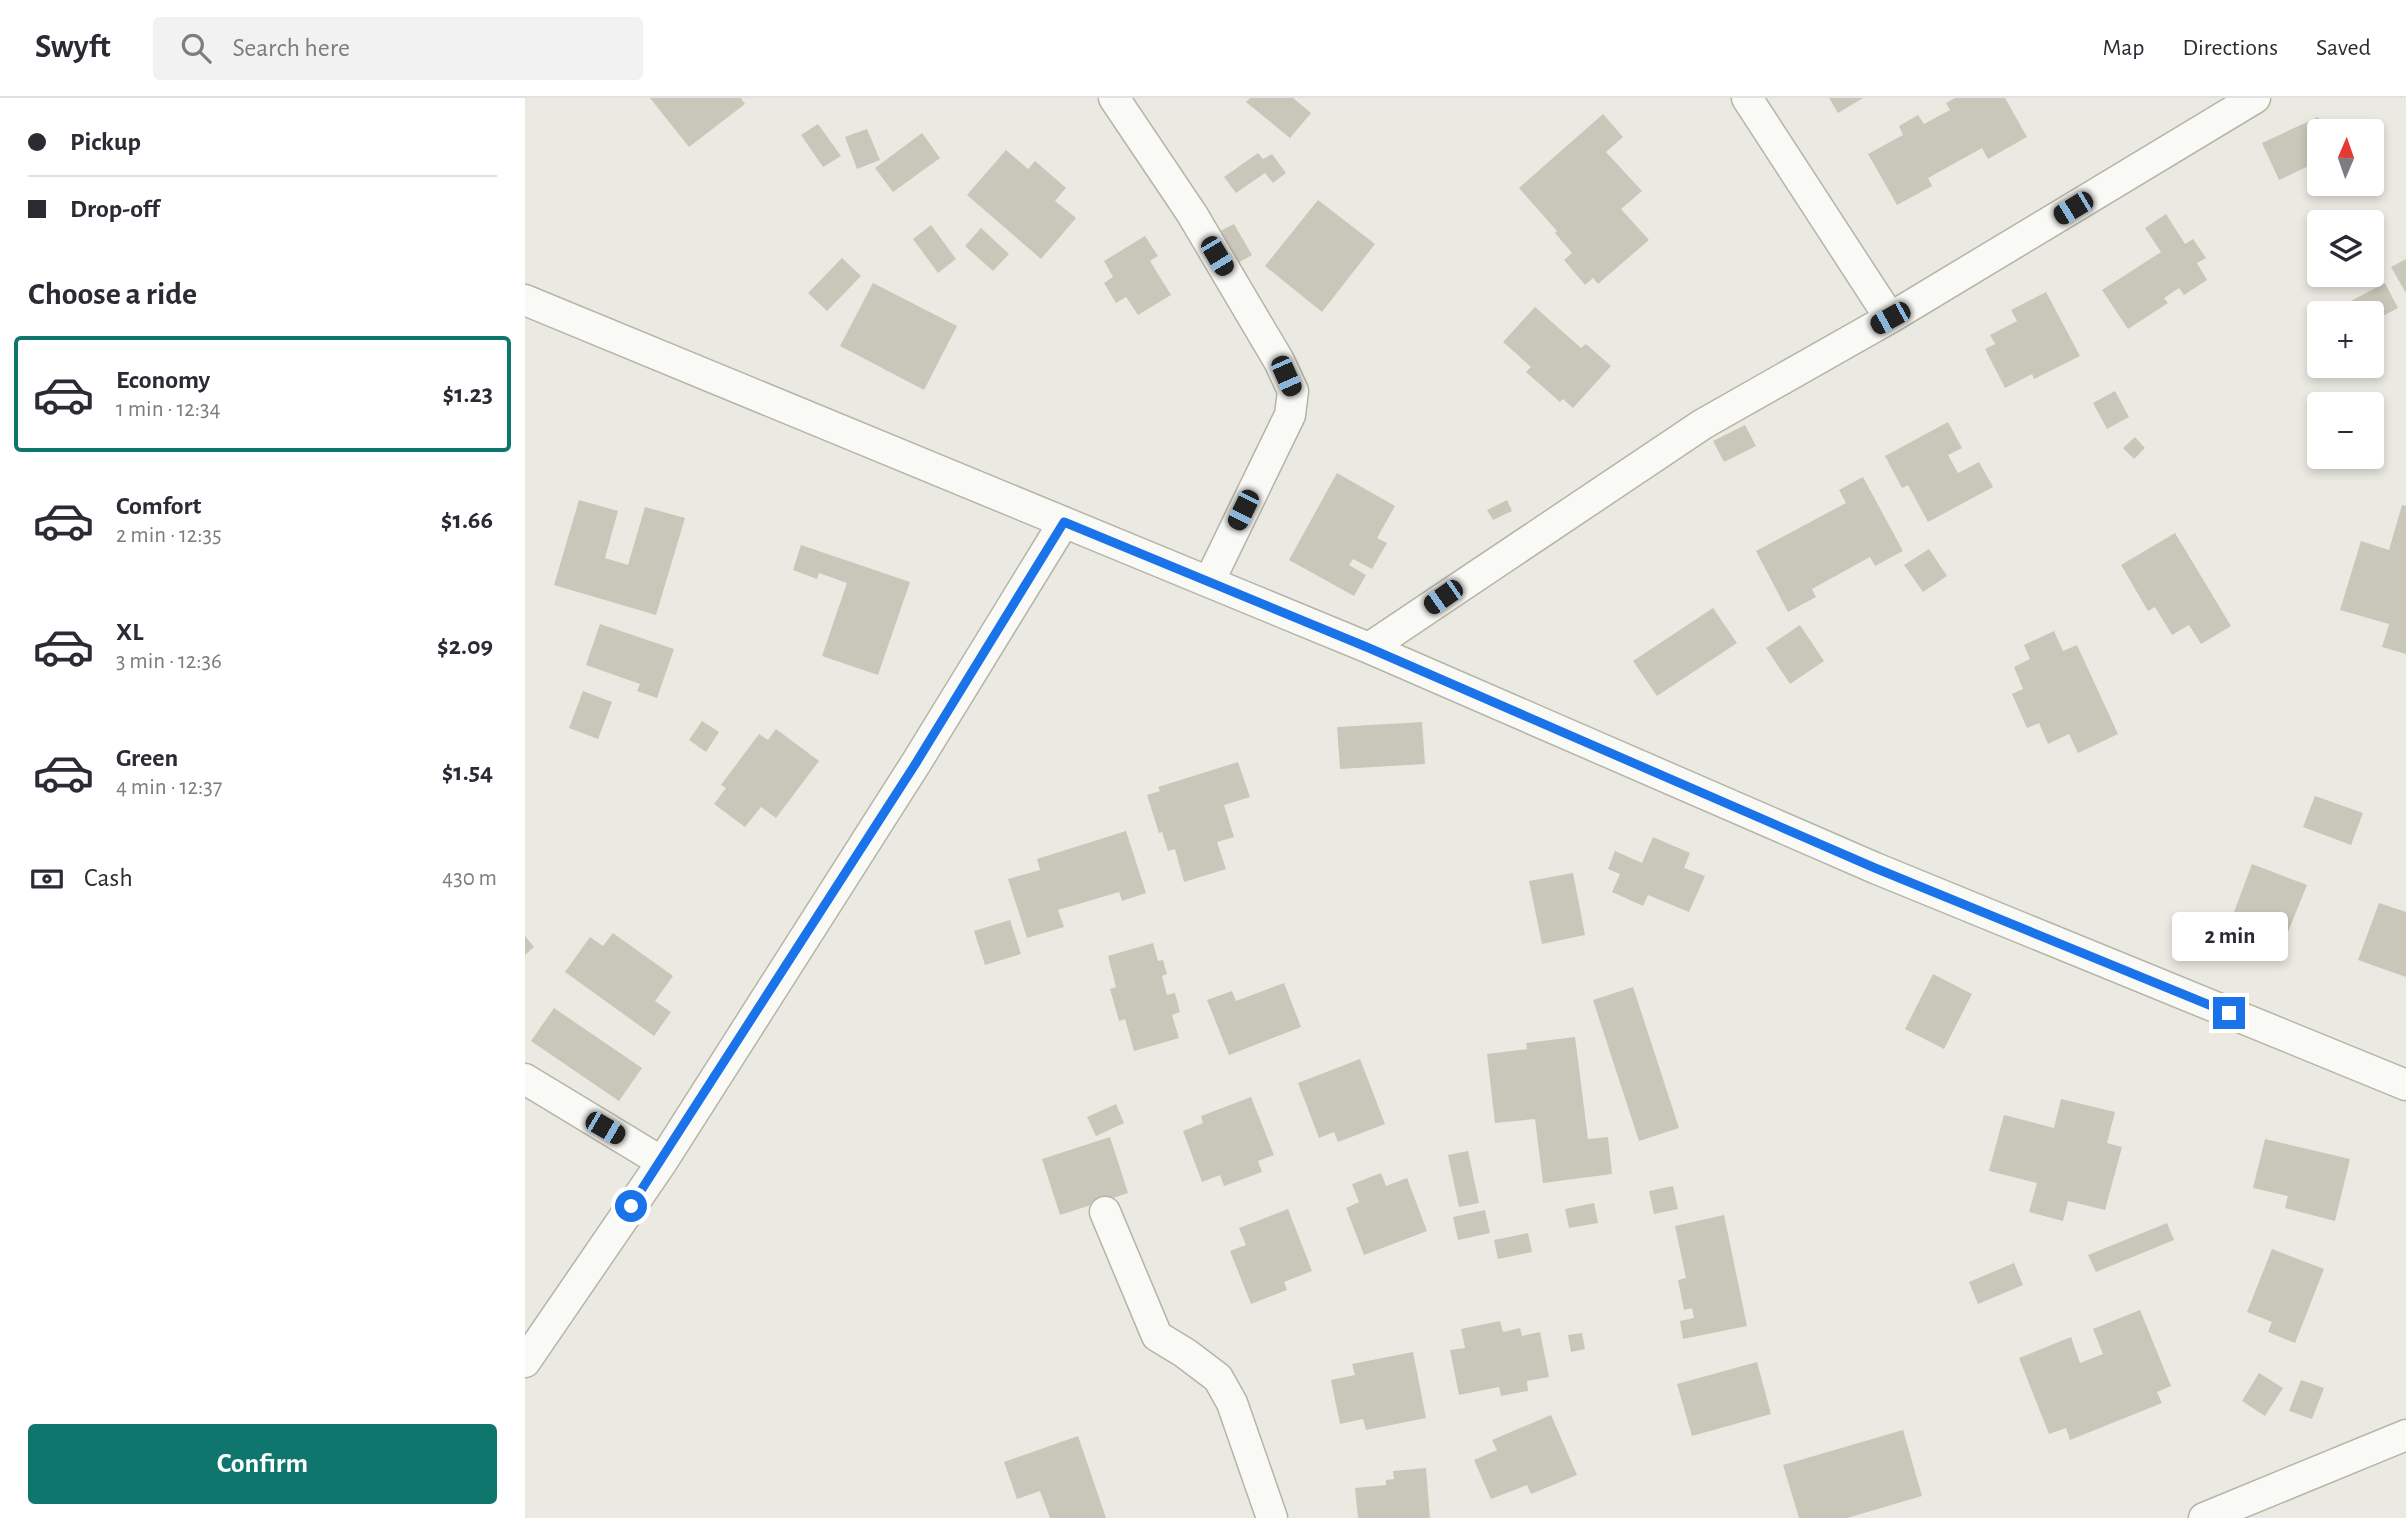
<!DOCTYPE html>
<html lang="en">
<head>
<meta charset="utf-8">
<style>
	:root { --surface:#fff; --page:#f2f2f3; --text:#2b2b33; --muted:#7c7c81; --line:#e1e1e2; --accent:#0f766e }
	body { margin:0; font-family:"Alegreya Sans",sans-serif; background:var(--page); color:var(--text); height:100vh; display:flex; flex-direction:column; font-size:26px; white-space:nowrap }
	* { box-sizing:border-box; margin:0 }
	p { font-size:23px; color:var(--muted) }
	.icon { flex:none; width:38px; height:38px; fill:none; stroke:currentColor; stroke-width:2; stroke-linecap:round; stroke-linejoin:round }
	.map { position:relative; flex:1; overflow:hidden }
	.side { display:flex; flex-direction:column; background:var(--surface); width:525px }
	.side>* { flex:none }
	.banner { display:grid; align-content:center; height:154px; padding:0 28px; background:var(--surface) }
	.needle { width:46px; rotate:2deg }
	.tools { position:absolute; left:1782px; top:21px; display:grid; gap:14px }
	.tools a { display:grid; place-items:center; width:77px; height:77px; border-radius:7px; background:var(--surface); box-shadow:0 4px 10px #0003; font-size:35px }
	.end { position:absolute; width:32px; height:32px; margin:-16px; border:9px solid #1a73e8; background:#fff; box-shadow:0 0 0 4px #fff }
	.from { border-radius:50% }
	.bubble { position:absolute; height:49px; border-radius:7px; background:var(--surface); box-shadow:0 4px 10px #0003; font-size:23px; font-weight:700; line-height:49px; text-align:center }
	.car { position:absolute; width:21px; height:42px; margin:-21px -10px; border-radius:9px; box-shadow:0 0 5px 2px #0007; background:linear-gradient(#222 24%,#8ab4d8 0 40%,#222 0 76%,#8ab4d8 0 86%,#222 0) }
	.banner b { display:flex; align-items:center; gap:24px; height:66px; font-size:26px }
	.banner b+b { border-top:2px solid var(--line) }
	.banner i { width:18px; height:18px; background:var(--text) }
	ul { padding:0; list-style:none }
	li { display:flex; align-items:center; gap:21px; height:116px; margin:0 14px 10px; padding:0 14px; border:4px solid transparent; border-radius:7px }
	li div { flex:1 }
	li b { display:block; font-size:26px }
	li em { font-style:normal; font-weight:700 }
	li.current { border-color:var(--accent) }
	li>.icon { width:63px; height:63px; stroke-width:1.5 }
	h2 { padding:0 28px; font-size:32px; line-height:84px }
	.pay { display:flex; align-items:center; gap:18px; height:77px; padding:0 28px; font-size:26px }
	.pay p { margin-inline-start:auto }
	.primary-button { display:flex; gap:14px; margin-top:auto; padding:14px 28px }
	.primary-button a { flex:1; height:80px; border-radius:7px; background:var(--accent); color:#fff; font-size:28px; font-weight:700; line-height:80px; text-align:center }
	header { display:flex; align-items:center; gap:42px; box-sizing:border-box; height:98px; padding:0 35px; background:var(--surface); border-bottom:2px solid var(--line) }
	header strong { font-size:33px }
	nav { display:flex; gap:38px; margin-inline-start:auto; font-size:24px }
	.search { width:490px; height:63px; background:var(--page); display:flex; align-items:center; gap:18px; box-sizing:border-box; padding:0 24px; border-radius:7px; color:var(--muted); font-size:26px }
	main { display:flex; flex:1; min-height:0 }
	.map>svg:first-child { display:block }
	.building { fill:#c9c7b9 }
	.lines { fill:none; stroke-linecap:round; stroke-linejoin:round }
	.minor-casing { stroke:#b6b4a7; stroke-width:33 }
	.minor { stroke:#f9f9f5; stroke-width:30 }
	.route { stroke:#1a73e8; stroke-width:9 }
</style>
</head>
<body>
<header>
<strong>Swyft</strong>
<div class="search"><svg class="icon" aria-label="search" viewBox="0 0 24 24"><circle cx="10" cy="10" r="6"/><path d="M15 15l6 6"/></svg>Search here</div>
<nav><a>Map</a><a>Directions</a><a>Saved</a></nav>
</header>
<main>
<section class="side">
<div class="banner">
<b><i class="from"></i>Pickup</b>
<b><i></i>Drop-off</b>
</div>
<h2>Choose a ride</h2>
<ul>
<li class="current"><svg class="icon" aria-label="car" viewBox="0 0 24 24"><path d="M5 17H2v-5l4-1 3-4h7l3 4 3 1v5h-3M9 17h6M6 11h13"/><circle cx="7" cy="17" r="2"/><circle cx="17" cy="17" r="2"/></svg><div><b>Economy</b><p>1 min · 12:34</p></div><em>$1.23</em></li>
<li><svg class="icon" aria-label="car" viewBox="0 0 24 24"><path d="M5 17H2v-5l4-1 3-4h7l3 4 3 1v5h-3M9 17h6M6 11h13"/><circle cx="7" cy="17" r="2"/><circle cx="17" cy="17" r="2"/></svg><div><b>Comfort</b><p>2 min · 12:35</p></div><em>$1.66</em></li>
<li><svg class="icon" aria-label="car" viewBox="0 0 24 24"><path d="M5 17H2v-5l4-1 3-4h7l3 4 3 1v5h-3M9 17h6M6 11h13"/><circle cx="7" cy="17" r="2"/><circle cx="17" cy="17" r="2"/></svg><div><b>XL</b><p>3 min · 12:36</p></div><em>$2.09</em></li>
<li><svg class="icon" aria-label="car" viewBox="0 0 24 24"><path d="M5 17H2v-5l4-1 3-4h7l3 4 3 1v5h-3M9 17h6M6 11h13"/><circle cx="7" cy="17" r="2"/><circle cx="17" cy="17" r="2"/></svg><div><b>Green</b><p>4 min · 12:37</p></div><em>$1.54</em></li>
</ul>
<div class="pay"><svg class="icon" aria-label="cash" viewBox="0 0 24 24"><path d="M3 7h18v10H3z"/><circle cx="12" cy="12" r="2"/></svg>Cash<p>430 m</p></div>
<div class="primary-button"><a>Confirm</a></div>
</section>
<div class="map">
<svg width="1881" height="1420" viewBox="0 0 1881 1420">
	<rect width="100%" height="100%" fill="#ebeae2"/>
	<path class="building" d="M125 0H216L220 6 164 49Z
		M725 0H768L786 15 765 40 721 4Z
		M1304 0H1338L1313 15Z
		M1430 0H1480L1502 39 1463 61 1457 50 1403 80 1407 88 1372 107 1343 56 1378 37 1374 28 1393 17 1399 26 1425 12 1421 5Z
		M1078 16 1098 39 1081 54 1117 93 1096 111 1124 142 1073 186 1068 180 1060 187 1039 162 1047 155 1030 135 1032 133 994 90Z
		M1793 19 1800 33H1794V63L1754 82 1737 45Z
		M293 26 316 58 298 69 276 37Z
		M342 31 355 62 332 71 320 39Z
		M397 35 415 60 368 94 350 70Z
		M481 52 503 71 510 63 541 90 530 103 551 120 516 161 442 97Z
		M733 55 738 61 747 56 761 75 748 85 740 75 711 95 699 79Z
		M793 102 850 146 797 214 740 168Z
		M1641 116 1660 146 1668 141 1681 160 1672 165 1682 182 1659 197 1654 190 1639 200 1643 205 1603 231 1577 192 1636 154 1620 130Z
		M709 126 727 157 711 166 693 134Z
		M406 127 431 161 413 175 388 141Z
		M456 130 484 156 468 173 440 148Z
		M620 138 633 158 625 163 646 197 613 217 601 199 591 205 579 185 588 179 579 163Z
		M317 160 336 178 302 213 283 195Z
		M1881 161V195L1866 169Z
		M348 185 432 228 399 292 315 248Z
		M1860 185 1873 210 1846 224V215H1830L1824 204Z
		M1521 194 1555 258 1509 281 1507 276 1480 290 1460 251 1470 246 1465 237 1492 223 1486 212Z
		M1010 209 1056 250 1061 246 1086 268 1048 310 1038 301 1035 304 1001 274 1006 269 978 244Z
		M1590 293 1604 319 1582 331 1568 305Z
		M1423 324 1437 350 1423 357 1433 375 1454 364 1468 389 1403 424 1383 387 1377 390 1360 358Z
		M1220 327 1231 348 1199 364 1188 343Z
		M1610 339 1620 350 1609 361 1598 350Z
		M812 375 870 408 852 440 862 445 847 471 828 461 824 467 841 477 829 498 764 462Z
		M1338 379 1378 453 1350 468 1345 459 1287 491 1291 499 1263 514 1231 453 1321 405 1314 392Z
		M54 402 93 413 80 460 103 467 120 409 160 420 131 517 29 487Z
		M982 402 987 413 968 422 962 412Z
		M1877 407 1881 408V556L1857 549 1864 526 1815 512 1836 443 1864 452Z
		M1650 435 1706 528 1676 546 1664 527 1647 537 1630 509 1623 513 1596 467Z
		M276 447 385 484 353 577 297 558 322 485 294 475 292 481 268 472Z
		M1404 451 1422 478 1398 494 1379 467Z
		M1188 510 1212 545 1132 598 1108 563Z
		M75 526 149 551 132 600 112 593 115 586 61 567Z
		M1275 527 1299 563 1265 586 1241 550Z
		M1529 533 1538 553 1552 547 1593 636 1553 655 1544 636 1523 646 1514 625 1502 630 1487 596 1498 591 1489 569 1505 561 1499 547Z
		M58 593 87 604 73 641 44 630Z
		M177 623 194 634 181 654 164 642Z
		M897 624 900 666 815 671 812 629Z
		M251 631 294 663 251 720 236 709 220 729 189 706 201 690 196 687 234 636 243 642Z
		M713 664 725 699 699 707 709 739 692 744 701 771 659 784 650 751 643 753 637 734 634 735 622 697 635 693 633 689Z
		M1790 698 1838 715 1826 747 1778 729Z
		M601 733 621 795 597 803 594 794 533 812 539 829 502 840 483 781 515 772 512 761Z
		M1128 739 1165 755 1159 770 1180 778 1164 814 1123 797 1118 808 1087 794 1095 776 1083 771 1090 753 1117 765Z
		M1727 766 1782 787 1756 851 1703 830Z
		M1048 775 1060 837 1017 846 1004 783Z
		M1854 805 1881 814V879L1833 862Z
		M485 822 496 856 460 867 449 833Z
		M88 835 148 878 130 903 146 914 129 938 40 874 65 839 78 848Z
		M0 838 9 849 0 857Z
		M628 845 633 863 638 862 642 876 637 878 642 897 650 895 655 914 647 917 654 940 609 953 600 921 594 923 585 891 591 889 583 858Z
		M1408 876 1447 896 1419 951 1380 931Z
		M759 885 776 929 704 957 682 902 707 893 711 903Z
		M1108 889 1154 1030 1114 1043 1068 902Z
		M29 910 117 970 94 1003 6 943Z
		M1050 939 1063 1041 1083 1039 1087 1076 1018 1085 1010 1021 970 1025 962 956 1002 951 1001 945Z
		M835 961 860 1026 813 1044 809 1034 794 1040 773 985Z
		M726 999 749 1057 733 1063 737 1074 699 1088 695 1077 677 1084 658 1033 678 1025 676 1018Z
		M1536 1001 1590 1014 1582 1045 1597 1049 1580 1112 1543 1103 1538 1123 1504 1114 1512 1085 1464 1073 1479 1017 1529 1030Z
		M591 1006 599 1025 571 1038 562 1019Z
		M585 1039 603 1095 535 1117 517 1061Z
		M1740 1041 1825 1061 1810 1123 1760 1110 1763 1098 1728 1090Z
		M943 1053 954 1105 934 1109 923 1057Z
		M856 1075 861 1088 882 1080 902 1133 839 1157 821 1110 834 1104 827 1086Z
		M1148 1088 1153 1111 1129 1116 1124 1093Z
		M1069 1105 1073 1125 1044 1130 1040 1111Z
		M763 1111 787 1173 759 1184 762 1192 726 1206 705 1153 721 1147 714 1130Z
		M960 1112 965 1135 933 1142 928 1119Z
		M1199 1117 1222 1228 1158 1241 1155 1223 1169 1220 1167 1210 1159 1212 1153 1182 1161 1180 1150 1128Z
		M1642 1125 1649 1142 1571 1174 1563 1157Z
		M1003 1135 1007 1154 973 1161 969 1142Z
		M1747 1151 1799 1171 1770 1245 1743 1234 1747 1224 1722 1214Z
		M1489 1165 1498 1187 1453 1206 1444 1184Z
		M1615 1212 1646 1288 1632 1294 1637 1305 1545 1342 1541 1330 1524 1336 1494 1260 1546 1239 1555 1265 1578 1256 1568 1231Z
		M975 1223 978 1234 995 1230 997 1238 1015 1234 1024 1279 1002 1283 1003 1293 976 1298 974 1289 934 1297 925 1252 940 1250 936 1231Z
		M1057 1235 1060 1251 1046 1254 1043 1237Z
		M888 1254 901 1320 841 1332 838 1321 815 1326 806 1282 830 1277 827 1266Z
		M1232 1264 1246 1316 1167 1338 1152 1286Z
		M1734 1275 1758 1290 1740 1318 1717 1303Z
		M1776 1282 1799 1290 1787 1321 1764 1313Z
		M1026 1317 1052 1377 1006 1396 1002 1387 966 1401 949 1362 972 1352 967 1342Z
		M1378 1332 1397 1398 1322 1420H1274L1258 1367Z
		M553 1338 581 1420H525L515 1393 492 1401 479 1364Z
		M901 1370 905 1420H833L830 1390 861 1387V1382L869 1381 868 1373Z"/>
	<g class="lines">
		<g class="minor-casing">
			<path id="minor" d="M589 0 667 116 754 263 768 293 765 317 684 484
				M1222 0 1365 220
				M0 202 844 550 1350 770 1881 987
				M844 550 1178 326 1365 220 1730 0
				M0 981 137 1064
				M580 1114 632 1238 660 1255 693 1280 707 1305 747 1420
				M0 1264 137 1064 391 665 539 424
				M1679 1420 1881 1337"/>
		</g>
		<use href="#minor" class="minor"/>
	</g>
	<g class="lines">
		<path class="route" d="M106 1108 391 665 539 424 844 550 1350 770 1704 915"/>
	</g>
</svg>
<div class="tools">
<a><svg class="needle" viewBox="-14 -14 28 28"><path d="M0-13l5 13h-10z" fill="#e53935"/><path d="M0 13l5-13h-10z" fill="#7c7c81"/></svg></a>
<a><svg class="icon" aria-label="layers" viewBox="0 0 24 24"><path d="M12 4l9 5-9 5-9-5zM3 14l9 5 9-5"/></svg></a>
<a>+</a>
<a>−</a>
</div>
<i class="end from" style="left:106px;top:1108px"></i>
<i class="end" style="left:1704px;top:915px"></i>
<div class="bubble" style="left:1647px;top:814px;width:116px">2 min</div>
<i class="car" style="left:1548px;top:110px;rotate:239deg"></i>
<i class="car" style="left:692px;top:158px;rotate:149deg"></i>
<i class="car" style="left:1365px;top:220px;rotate:241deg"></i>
<i class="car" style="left:761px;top:278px;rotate:156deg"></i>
<i class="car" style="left:718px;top:412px;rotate:206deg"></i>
<i class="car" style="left:918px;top:499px;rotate:235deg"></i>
<i class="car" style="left:80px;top:1030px;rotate:120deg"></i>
</div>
</main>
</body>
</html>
